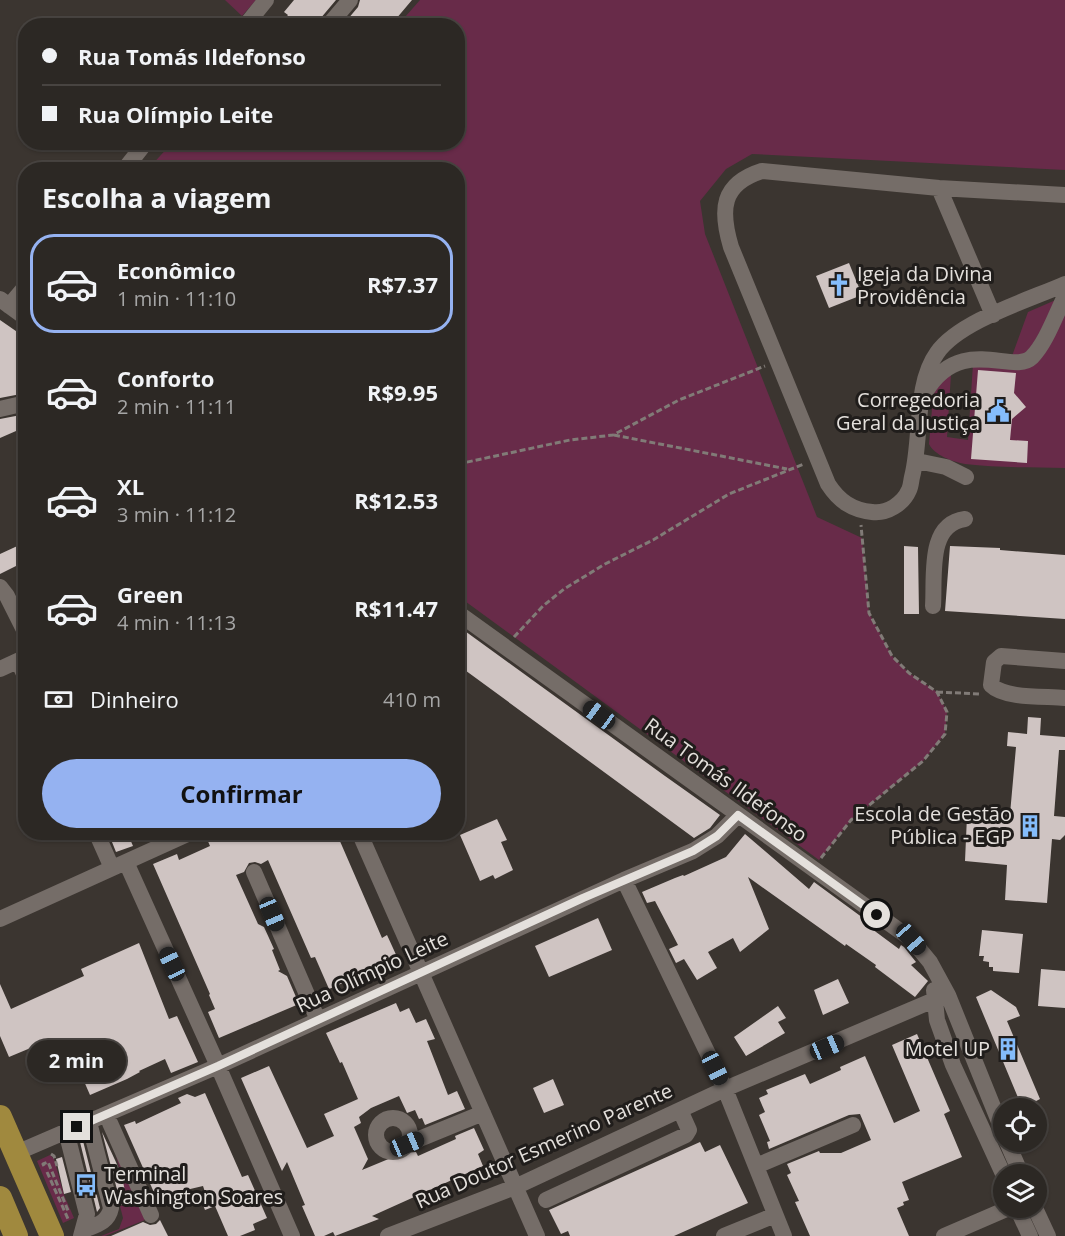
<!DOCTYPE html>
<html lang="pt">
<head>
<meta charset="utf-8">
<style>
	:root { --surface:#2c2824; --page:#34302c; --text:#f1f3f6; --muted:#a6a6a6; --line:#484441; --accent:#95b2f1 }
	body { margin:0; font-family:"Open Sans",sans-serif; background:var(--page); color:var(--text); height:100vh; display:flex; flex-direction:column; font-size:22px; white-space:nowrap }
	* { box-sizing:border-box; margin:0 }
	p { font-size:20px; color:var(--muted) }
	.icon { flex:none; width:33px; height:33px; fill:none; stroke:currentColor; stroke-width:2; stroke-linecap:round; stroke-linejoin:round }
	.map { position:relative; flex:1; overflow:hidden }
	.panel { position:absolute; left:18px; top:162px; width:447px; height:678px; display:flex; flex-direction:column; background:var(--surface); border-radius:24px; box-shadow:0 2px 4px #0004,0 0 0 2px var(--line) }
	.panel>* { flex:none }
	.guide { position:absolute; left:18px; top:18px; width:447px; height:132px; border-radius:24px; box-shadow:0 2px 4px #0004,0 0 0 2px var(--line); display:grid; align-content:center; height:132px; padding:0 24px; background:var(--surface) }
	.fabs { position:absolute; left:993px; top:1098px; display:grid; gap:12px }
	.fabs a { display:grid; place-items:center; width:54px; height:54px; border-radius:50%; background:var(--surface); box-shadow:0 2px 4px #0004,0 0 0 2px var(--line); font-size:30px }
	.end { position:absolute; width:27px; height:27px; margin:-14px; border:8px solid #e4e0dc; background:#111; box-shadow:0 0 0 3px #111 }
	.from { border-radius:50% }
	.bubble { position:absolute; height:42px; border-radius:21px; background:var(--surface); box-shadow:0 2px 4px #0004,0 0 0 2px var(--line); font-size:20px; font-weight:700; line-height:42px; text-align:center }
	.car { position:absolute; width:18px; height:36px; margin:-18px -9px; border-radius:8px; box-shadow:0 0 4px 2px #0007; background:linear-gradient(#222 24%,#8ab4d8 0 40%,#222 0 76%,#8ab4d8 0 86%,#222 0) }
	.guide b { display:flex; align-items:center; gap:21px; height:57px; font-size:22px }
	.guide b+b { border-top:2px solid var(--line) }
	.guide i { width:15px; height:15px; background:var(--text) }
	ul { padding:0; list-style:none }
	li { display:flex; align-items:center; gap:18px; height:99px; margin:0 12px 9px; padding:0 12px; border:3px solid transparent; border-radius:24px }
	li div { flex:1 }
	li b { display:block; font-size:22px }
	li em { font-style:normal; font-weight:700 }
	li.on { border-color:var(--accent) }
	li>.icon { width:54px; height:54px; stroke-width:1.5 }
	h2 { padding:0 24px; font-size:27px; line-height:72px }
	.pay { display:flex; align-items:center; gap:15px; height:66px; padding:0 24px; font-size:22px }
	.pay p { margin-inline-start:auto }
	.action { display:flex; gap:12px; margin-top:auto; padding:12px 24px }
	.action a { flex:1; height:69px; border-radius:36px; background:var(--accent); color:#111; font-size:24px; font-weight:700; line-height:69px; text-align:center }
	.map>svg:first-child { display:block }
	.green { fill:#682b49 }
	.building { fill:#cfc4c2 }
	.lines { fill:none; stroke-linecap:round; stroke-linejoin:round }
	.path { stroke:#817b77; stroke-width:3; stroke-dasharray:6 3; stroke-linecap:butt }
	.minor { stroke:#756d68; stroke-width:16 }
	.highway { stroke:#a0893e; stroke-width:24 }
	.route { stroke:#e4e0dc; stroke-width:8 }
	.labels { text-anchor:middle; stroke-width:6; stroke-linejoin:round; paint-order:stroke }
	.poi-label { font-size:20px; fill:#e4e0dc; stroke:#201d1b; text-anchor:end }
	.street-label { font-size:20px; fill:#e4e0dc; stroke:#201d1b }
</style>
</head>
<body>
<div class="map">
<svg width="1065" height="1236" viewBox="0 0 1065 1236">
	<rect width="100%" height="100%" fill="#3b3530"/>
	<path class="green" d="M225 0H256L242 16Z
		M420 0H1065V170L752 154 726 169 700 201 705 234 817 517 862 538 869 613 892 656 909 673 937 692 947 712 945 734 923 761 851 820 819 860 458 596V170L148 169 172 143 458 142V26L398 25Z
		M1058 299 1031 348 1022 355 1012 356 1028 312Z
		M1065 307V468C1032 467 997 468 965 464 953 462 934 455 929 444L934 386 951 374 947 437 968 440 973 364 1021 368Z
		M114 1147 145 1220 105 1236H101L119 1229 123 1218 120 1206 128 1204Z
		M50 1155 54 1159 64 1195 74 1218 63 1223 37 1161Z"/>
	<path class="building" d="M294 0H336L320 19 318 26H279L288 15 284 12Z
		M360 0H412L390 26H342L358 7Z
		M849 263 862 295 829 308 816 276Z
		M0 320 26 338V393L0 398Z
		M978 370 1016 373 1014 393 1026 407 1012 419 1010 440 1028 441 1027 463 971 459Z
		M26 414V453L16 431 0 438V419Z
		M26 542V561L0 574V554Z
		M904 546 918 547 919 614H904Z
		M950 546 1000 548V550L1065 555V619L945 611Z
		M458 626 665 776 720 815 710 828 694 838 458 665Z
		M1028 717 1041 718 1040 735 1065 737V750H1059L1054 816 1065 817V835L1060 840 1052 839 1047 903 1005 900 1007 865 965 861 967 816 995 819V813L1010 814 1016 747 1007 746 1008 732 1027 734Z
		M497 819 507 840 501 842 513 870 495 879 493 875 480 881 460 835Z
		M108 832H127L133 846 116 852Z
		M222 832H336L382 938 387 935 398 959 329 989 315 957 311 958 268 860 261 864 255 862 249 863 244 872 236 875 258 924 264 927 274 949 272 950 280 970 278 971 287 976 299 1004 219 1038 208 1012 215 1009 209 995 210 994 153 864 177 854 179 860 210 846 207 839Z
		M745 834 809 889 814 882 874 926 872 929 899 949 901 945 904 947 916 962 911 965 928 981 915 997 875 967 876 965 846 944 845 946 748 877 769 929 740 952 733 938 708 952 717 968 697 980 684 959 676 963 669 949 678 945 655 901 647 903 642 892 675 878 683 875 684 876 726 857Z
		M598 918 612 950 549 977 535 946Z
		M982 930 1023 934 1019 973 993 971V967H989V962L983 961 984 956H979Z
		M139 943 169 1019 177 1016 198 1062 171 1073 165 1059 139 1071 140 1072 127 1079 90 1095 80 1072 60 1080 40 1072 52 1039 9 1057 0 1036V984L11 1009 84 976 81 969Z
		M1041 969 1065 971V1008L1038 1006Z
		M838 979 849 1003 823 1015 814 990Z
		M991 990 1016 1007 1020 1016 1007 1021 1040 1099 1023 1108H1011L1019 1100 976 997Z
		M396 1003 400 1012 409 1008 416 1023 426 1019 435 1039 427 1041 448 1095 457 1091 465 1109 425 1125 422 1118 419 1119 415 1110 407 1113 399 1096 371 1108 359 1117 361 1123 354 1127 368 1159 362 1170 403 1153 416 1152 418 1156 456 1139 455 1136 474 1128 484 1150 478 1154 483 1166 372 1216 379 1219 335 1236 333 1232 324 1236H315L302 1206 305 1205 287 1162 282 1171 241 1078 269 1066 307 1148 334 1136 324 1114 358 1099 342 1062 340 1063 326 1033Z
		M778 1006 786 1018 778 1022 785 1033 746 1056 734 1037Z
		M917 1034 950 1111 944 1114 962 1157 902 1182 909 1200 903 1202 904 1205 897 1208 909 1236H810L795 1202 799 1201 787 1175 791 1173 787 1164 819 1151 820 1153H841L871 1140 860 1114 849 1115 769 1149 767 1142 770 1141 759 1115 765 1112 759 1098 768 1094 766 1090 805 1074 810 1084 841 1070 840 1067 865 1056 894 1123 920 1111 892 1045Z
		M553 1079 564 1105 544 1113 533 1088Z
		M205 1093 242 1177 248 1175 267 1218 253 1224 255 1230 240 1236H228L215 1206 205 1210 199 1195 205 1192 203 1186 156 1197 124 1125 135 1121 136 1124 181 1103 178 1098 187 1094 195 1097Z
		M102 1132 121 1173 128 1204 121 1205Z
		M83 1141 100 1208 97 1212 80 1142Z
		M700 1142 705 1152 720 1145 748 1203 674 1236H570L568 1231 561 1234 549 1210Z
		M62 1157 71 1192 64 1194 56 1159Z
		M160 1220 168 1236H111L143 1222 150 1225 156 1224Z"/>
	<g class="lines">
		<path class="path" d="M614 435 787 469
			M458 464 570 440 613 435 679 400 765 366
			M514 637 543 606 564 589 605 564 653 540 729 494 804 464
			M937 692 980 694
			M821 858 851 820 923 761 945 734 947 712 937 692 909 673 892 656 869 613 861 525
			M51 1154 54 1156 57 1166
			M44 1166 43 1164 48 1162 69 1213
			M47 1172 69 1221"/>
		<path class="minor" d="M245 26 266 0
			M328 26 350 0
			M124 170 146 142
			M939 188 993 315
			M1065 195 939 188 762 171C721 184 720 210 731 247L828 484C839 501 852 510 872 512 887 514 903 504 909 490 911 486 911 481 912 477 922 439 914 385 937 353 959 321 1029 300 1065 284
			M0 299 26 318
			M9 306 26 286
			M926 391C962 333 1013 376 1032 357 1046 343 1056 314 1065 296
			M0 409 26 403
			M917 461 946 467 966 477
			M0 587 7 596 26 634
			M933 606C935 576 927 524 965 519
			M458 613 911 939 930 962 948 995 1004 1134
			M18 661 26 678
			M1065 661 1001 656 994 662 991 685C1005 699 1046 696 1065 698
			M0 669 26 657
			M96 832 112 868
			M359 832 537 1236
			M126 862 218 1066 292 1236
			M254 872 318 1020
			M624 880 725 1089 784 1236
			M0 919 192 832
			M934 990 937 1020 953 1065 1004 1176
			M376 1135a17 17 0 1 1 34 0a17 17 0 1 1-34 0Z
			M110 1123 151 1215
			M66 1131 87 1214 81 1236
			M1007 1142 1021 1174
			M407 1144 483 1113
			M16 1153 218 1066 624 880 693 851 717 836 738 815
			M756 1166 853 1125
			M546 1200 686 1135 689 1130 680 1110
			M1017 1208 1030 1236
			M1035 1208 1048 1236
			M84 1230C96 1225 108 1223 111 1208L89 1122
			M388 1236 515 1187 725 1089 934 1000 948 995
			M724 1236 775 1215
			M944 1236 1009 1208"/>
		<path class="highway" d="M0 1117 52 1236
			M0 1198 16 1236"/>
	</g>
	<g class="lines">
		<path class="route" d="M77 1127 218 1066 583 898 693 851 717 836 738 815 877 915"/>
	</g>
	<defs>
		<g id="church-bare" transform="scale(1.8)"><path d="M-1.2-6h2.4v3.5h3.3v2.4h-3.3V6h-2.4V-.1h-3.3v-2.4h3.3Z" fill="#84bcfb" stroke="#201d1b" stroke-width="2.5" paint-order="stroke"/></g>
		<g id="civic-bare" transform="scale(1.8)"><path d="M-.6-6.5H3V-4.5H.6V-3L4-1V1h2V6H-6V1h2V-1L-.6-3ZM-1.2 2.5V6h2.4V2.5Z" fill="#84bcfb" stroke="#201d1b" stroke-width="2.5" paint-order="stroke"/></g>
		<g id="building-bare" transform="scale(1.8)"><path d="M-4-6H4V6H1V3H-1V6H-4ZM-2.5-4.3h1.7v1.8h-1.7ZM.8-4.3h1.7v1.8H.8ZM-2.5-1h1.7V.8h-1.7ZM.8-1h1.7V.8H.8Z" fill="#84bcfb" stroke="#201d1b" stroke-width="2.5" paint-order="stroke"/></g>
		<g id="bus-bare" transform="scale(1.8)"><path d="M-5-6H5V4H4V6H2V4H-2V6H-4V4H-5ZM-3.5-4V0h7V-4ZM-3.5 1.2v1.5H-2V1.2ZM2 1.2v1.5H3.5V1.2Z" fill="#84bcfb" stroke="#201d1b" stroke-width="2.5" paint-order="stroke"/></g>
	</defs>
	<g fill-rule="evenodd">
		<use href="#church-bare" x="839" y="285"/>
		<use href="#civic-bare" x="998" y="411"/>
		<use href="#building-bare" x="1030" y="826"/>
		<use href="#building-bare" x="1008" y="1049"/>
		<use href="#bus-bare" x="86" y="1185"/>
	</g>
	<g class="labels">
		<g class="poi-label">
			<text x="857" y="281" text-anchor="start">Igeja da Divina<tspan x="857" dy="23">Providência</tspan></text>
			<text x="980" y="407">Corregedoria<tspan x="980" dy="23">Geral da Justiça</tspan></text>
			<text x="1012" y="821">Escola de Gestão<tspan x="1012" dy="23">Pública - EGP</tspan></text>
			<text x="990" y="1056">Motel UP</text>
			<text x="104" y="1181" text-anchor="start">Terminal<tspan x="104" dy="23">Washington Soares</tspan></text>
		</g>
		<g class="street-label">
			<text transform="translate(726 780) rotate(36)" y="7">Rua Tomás Ildefonso</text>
			<text transform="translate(372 972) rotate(-25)" y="7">Rua Olímpio Leite</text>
			<text transform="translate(544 1146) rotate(-24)" y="7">Rua Doutor Esmerino Parente</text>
		</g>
	</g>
</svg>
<div class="fabs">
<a><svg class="icon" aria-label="locate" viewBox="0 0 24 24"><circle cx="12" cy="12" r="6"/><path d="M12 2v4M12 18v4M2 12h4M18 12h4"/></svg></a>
<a><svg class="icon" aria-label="layers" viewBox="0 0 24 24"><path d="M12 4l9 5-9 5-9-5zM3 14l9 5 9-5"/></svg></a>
</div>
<i class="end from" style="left:877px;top:915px"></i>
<i class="end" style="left:77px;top:1127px"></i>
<div class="bubble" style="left:27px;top:1040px;width:99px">2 min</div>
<i class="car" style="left:599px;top:715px;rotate:306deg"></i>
<i class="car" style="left:272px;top:914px;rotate:157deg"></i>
<i class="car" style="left:911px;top:939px;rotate:139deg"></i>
<i class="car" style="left:172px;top:964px;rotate:335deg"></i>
<i class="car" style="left:827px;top:1047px;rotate:67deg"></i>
<i class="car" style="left:715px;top:1068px;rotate:154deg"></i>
<i class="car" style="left:407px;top:1144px;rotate:67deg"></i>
<div class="guide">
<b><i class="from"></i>Rua Tomás Ildefonso</b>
<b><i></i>Rua Olímpio Leite</b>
</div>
<section class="panel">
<h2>Escolha a viagem</h2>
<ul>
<li class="on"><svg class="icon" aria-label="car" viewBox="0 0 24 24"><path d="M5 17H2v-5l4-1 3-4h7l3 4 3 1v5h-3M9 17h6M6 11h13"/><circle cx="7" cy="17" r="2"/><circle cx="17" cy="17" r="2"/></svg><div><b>Econômico</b><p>1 min · 11:10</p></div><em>R$7.37</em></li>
<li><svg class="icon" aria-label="car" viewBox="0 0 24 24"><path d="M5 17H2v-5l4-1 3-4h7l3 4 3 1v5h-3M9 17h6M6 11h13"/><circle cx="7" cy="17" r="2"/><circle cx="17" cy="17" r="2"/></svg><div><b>Conforto</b><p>2 min · 11:11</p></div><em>R$9.95</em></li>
<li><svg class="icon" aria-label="car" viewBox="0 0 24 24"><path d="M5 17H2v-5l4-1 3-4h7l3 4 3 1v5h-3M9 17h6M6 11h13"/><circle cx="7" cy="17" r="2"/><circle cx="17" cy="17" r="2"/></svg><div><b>XL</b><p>3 min · 11:12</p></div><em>R$12.53</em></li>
<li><svg class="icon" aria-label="car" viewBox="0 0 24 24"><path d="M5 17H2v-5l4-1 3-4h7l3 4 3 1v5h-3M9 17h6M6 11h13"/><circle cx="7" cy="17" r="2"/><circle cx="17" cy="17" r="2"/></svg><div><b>Green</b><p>4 min · 11:13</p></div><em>R$11.47</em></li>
</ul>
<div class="pay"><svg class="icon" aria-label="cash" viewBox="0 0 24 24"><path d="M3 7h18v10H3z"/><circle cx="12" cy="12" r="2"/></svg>Dinheiro<p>410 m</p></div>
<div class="action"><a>Confirmar</a></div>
</section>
</div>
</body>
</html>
